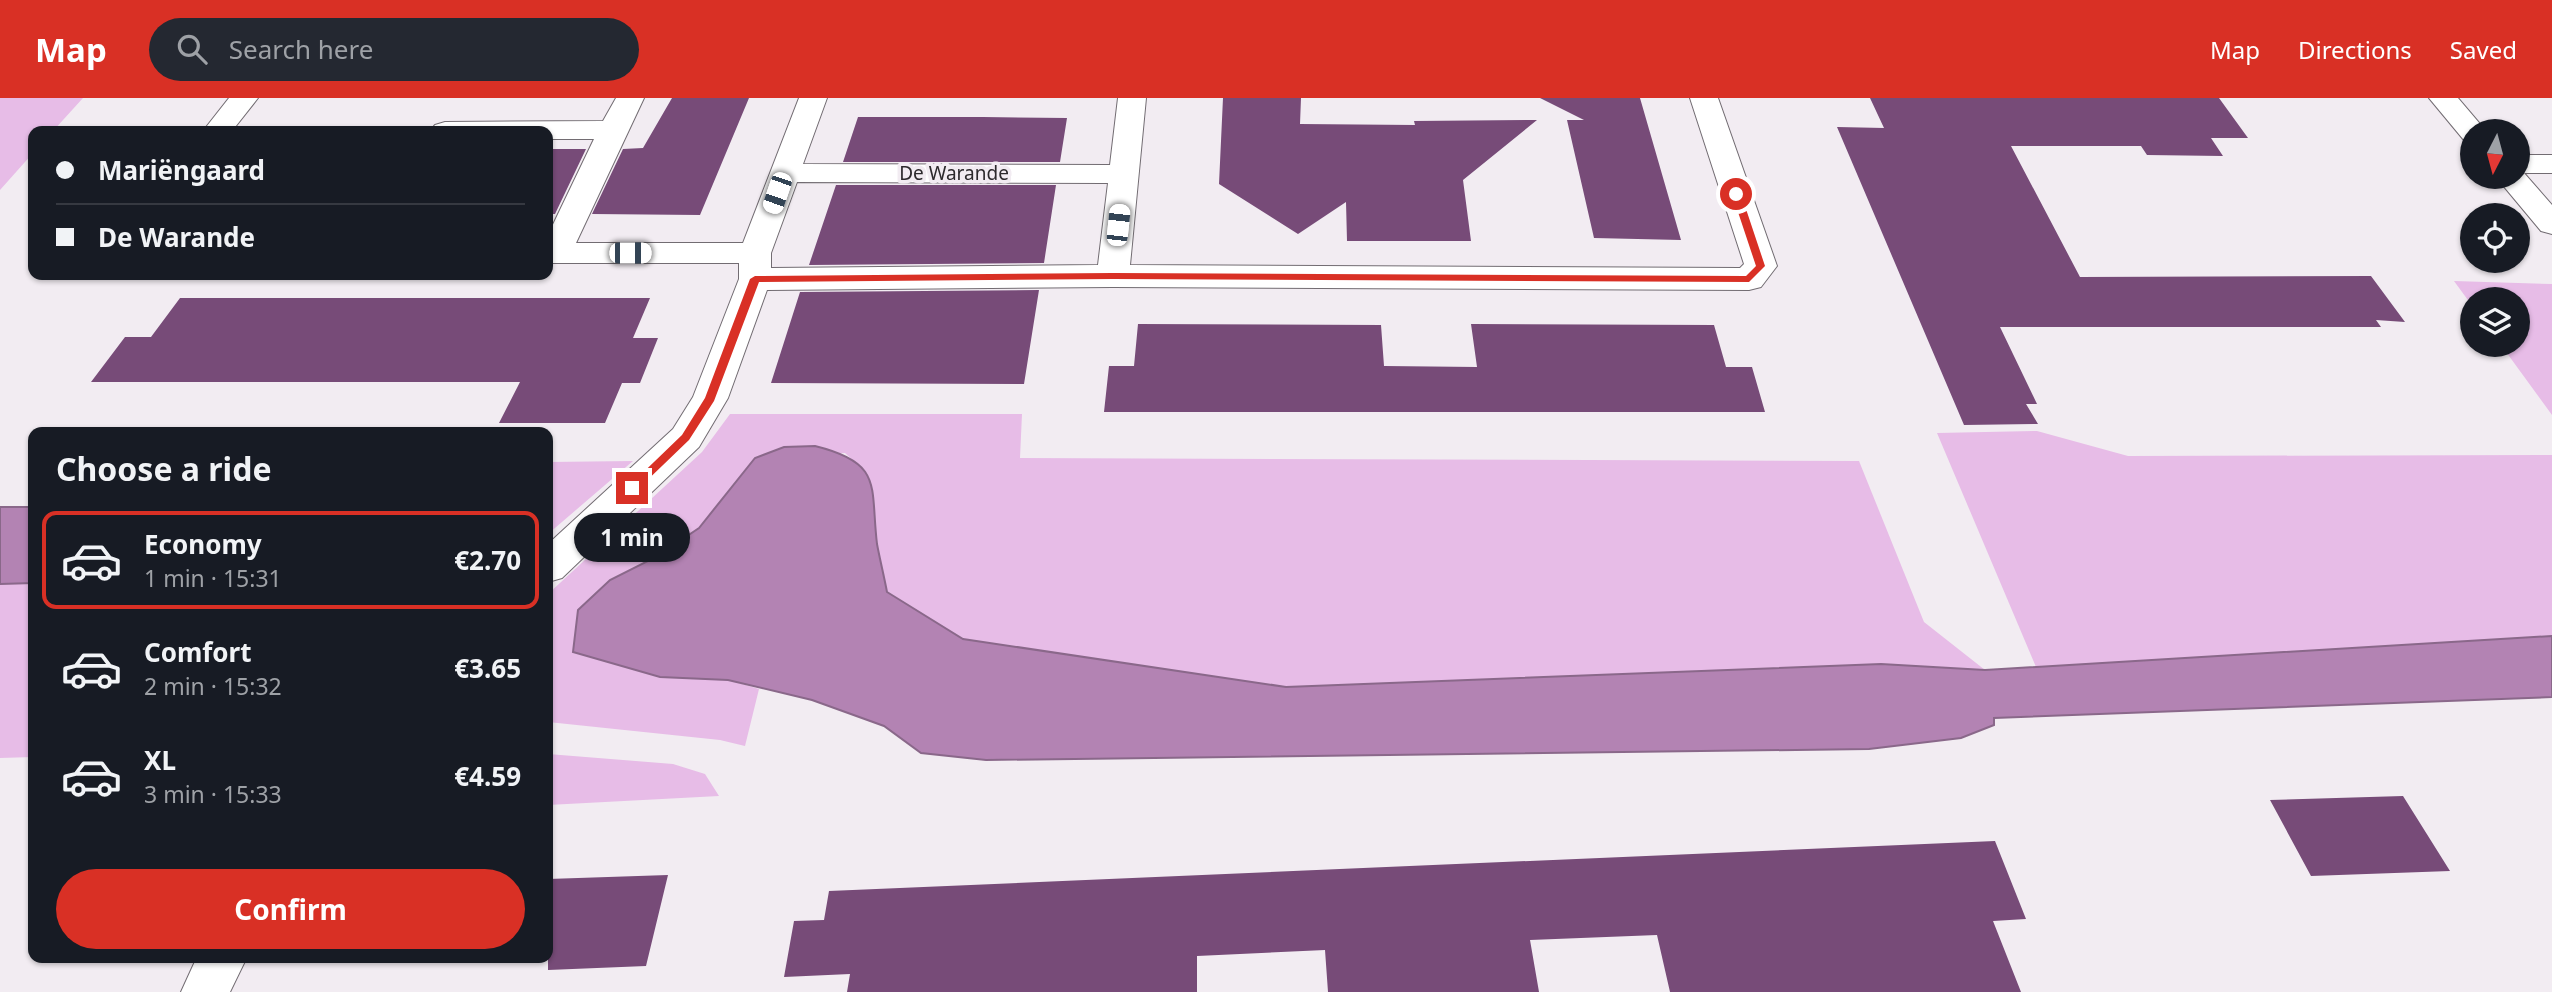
<!DOCTYPE html>
<html lang="en">
<head>
<meta charset="utf-8">
<style>
	:root { --surface:#171b24; --page:#242831; --text:#f1f3f6; --muted:#9ea1a6; --line:#363941; --accent:#d93025 }
	body { margin:0; font-family:"Noto Sans",sans-serif; background:var(--page); color:var(--text); height:100vh; display:flex; flex-direction:column; font-size:26px; white-space:nowrap }
	* { box-sizing:border-box; margin:0 }
	p { font-size:23px; color:var(--muted) }
	.icon { flex:none; width:38px; height:38px; fill:none; stroke:currentColor; stroke-width:2; stroke-linecap:round; stroke-linejoin:round }
	.map { position:relative; flex:1; overflow:hidden }
	.side { position:absolute; left:28px; top:329px; width:525px; height:536px; display:flex; flex-direction:column; background:var(--surface); border-radius:14px; box-shadow:0 2px 5px #0004 }
	.side>* { flex:none }
	.top-card { position:absolute; left:28px; top:28px; width:525px; height:154px; border-radius:14px; box-shadow:0 2px 5px #0004; display:grid; align-content:center; height:154px; padding:0 28px; background:var(--surface) }
	.needle { width:46px; rotate:186deg }
	.buttons { position:absolute; left:2460px; top:21px; display:grid; gap:14px }
	.buttons a { display:grid; place-items:center; width:70px; height:70px; border-radius:50%; background:var(--surface); box-shadow:0 2px 5px #0004; font-size:35px }
	.end { position:absolute; width:32px; height:32px; margin:-16px; border:9px solid #d93025; background:#fff; box-shadow:0 0 0 4px #fff }
	.from { border-radius:50% }
	.bubble { position:absolute; height:49px; border-radius:24px; background:var(--surface); box-shadow:0 2px 5px #0004; font-size:23px; font-weight:700; line-height:49px; text-align:center }
	.car { position:absolute; width:21px; height:42px; margin:-21px -10px; border-radius:9px; box-shadow:0 0 5px 2px #0007; background:linear-gradient(#fff 24%,#345 0 40%,#fff 0 76%,#345 0 86%,#fff 0) }
	.top-card b { display:flex; align-items:center; gap:24px; height:66px; font-size:26px }
	.top-card b+b { border-top:2px solid var(--line) }
	.top-card i { width:18px; height:18px; background:var(--text) }
	ul { padding:0; list-style:none }
	li { display:flex; align-items:center; gap:21px; height:98px; margin:0 14px 10px; padding:0 14px; border:4px solid transparent; border-radius:14px }
	li div { flex:1 }
	li b { display:block; font-size:26px }
	li em { font-style:normal; font-weight:700 }
	li.selected { border-color:var(--accent) }
	li>.icon { width:63px; height:63px; stroke-width:1.5 }
	h2 { padding:0 28px; font-size:32px; line-height:84px }
	.button { display:flex; gap:14px; margin-top:auto; padding:14px 28px }
	.button a { flex:1; height:80px; border-radius:42px; background:var(--accent); color:#fff; font-size:28px; font-weight:700; line-height:80px; text-align:center }
	header { display:flex; align-items:center; gap:42px; box-sizing:border-box; height:98px; padding:0 35px; background:var(--accent); color:#fff }
	header strong { font-size:33px }
	nav { display:flex; gap:38px; margin-inline-start:auto; font-size:24px }
	.search { width:490px; height:63px; background:var(--page); display:flex; align-items:center; gap:18px; box-sizing:border-box; padding:0 24px; border-radius:38px; color:var(--muted); font-size:26px }
	.map>svg:first-child { display:block }
	.green { fill:#e7bce7 }
	.water { fill:#b383b3; stroke:#8a688a; stroke-width:2 }
	.building { fill:#774b78 }
	.lines { fill:none; stroke-linecap:round; stroke-linejoin:round }
	.minor-casing { stroke:#726c72; stroke-width:2 }
	.minor { fill:#fff; fill-rule:evenodd }
	.route { fill:#d93025 }
	.labels { text-anchor:middle; stroke-width:7; stroke-linejoin:round; paint-order:stroke }
	.far-street-label { font-size:19px; fill:#2c292c; stroke:#f2ecf2 }
</style>
</head>
<body>
<header>
<strong>Map</strong>
<div class="search"><svg class="icon" aria-label="search" viewBox="0 0 24 24"><circle cx="10" cy="10" r="6"/><path d="M15 15l6 6"/></svg>Search here</div>
<nav><a>Map</a><a>Directions</a><a>Saved</a></nav>
</header>
<div class="map">
<svg width="2552" height="894" viewBox="0 0 2552 894">
	<rect width="100%" height="100%" fill="#f2ecf2"/>
	<path class="green" d="M0 0H83L53 33H33V55L0 92Z
		M2454 183 2552 186V317L2501 247H2518V201H2473V209Z
		M730 316H1022L1020 360 1859 363 1924 524 1985 572 1881 566 1286 589 963 541 887 494C884 478 879 461 877 445 872 401 882 388 845 355L755 360 699 430 656 459 610 482 660 579 729 582 759 591 745 648 720 642 548 624V496L702 354Z
		M2037 333 2128 358 2552 357V538L2036 569 1937 335Z
		M633 363 548 436V364Z
		M33 485V659L0 660V486Z
		M548 656 673 666 705 676 719 698 548 707Z"/>
	<path class="water" d="M815 348C884 365 870 388 877 446 880 462 884 478 887 494L963 541 1286 589 1881 566 1985 572 2552 538V599L1994 620V627L1961 640 1869 651 986 662 921 655 884 628 812 602 728 582 660 579 573 554 578 512 610 482 656 459 699 430 755 360 784 349Z
		M0 409H33V485L0 486Z"/>
	<path class="building" d="M672 0H749L700 117 592 116 623 51 643 50Z
		M1223 0H1301L1300 26 1415 27 1414 23 1537 22 1463 82 1471 143H1347L1346 104 1298 136 1219 86Z
		M1540 0H1640L1681 142 1594 140 1567 22H1584Z
		M1870 0H2219L2248 40H2211L2223 58 2147 57 2141 48H2011L2080 179 2371 178 2405 224 2376 222 2381 229H2000L2037 306H2026L2038 326 1964 327 1837 29 1884 30Z
		M858 19H983L1067 20 1060 64H843Z
		M548 51H586L555 116H548Z
		M836 87H1056L1044 165 809 167Z
		M1039 192 1024 286 771 285 800 194Z
		M180 200H650L633 240H658L640 285H622L605 325H499L520 284H91L125 239H151Z
		M1138 226 1381 227 1384 268 1477 269 1471 226 1714 227 1726 269H1752L1765 314H1104L1109 268H1134Z
		M2403 698 2450 773 2311 778 2270 702Z
		M1995 743 2026 821 1993 823 2021 894H1670L1657 837 1530 842 1539 894H1328L1325 852 1197 858V894H847L850 876 784 879 794 823 824 822 829 793Z
		M668 777 646 868 548 872V781Z"/>
	<g class="lines">
		<g class="minor-casing">
			<path id="minor" d="M229 0H258L232 33H203Z
				M616 0H644L576 145H743L799 0H827L803 66 1110 67 1118 0H1146L1130 167 1740 170 1744 166 1690 0H1718L1777 168 1761 189 1749 192 1113 189 767 192 728 300 699 349 562 480 548 484V446L673 331 693 299 739 181V165H548V137L594 41H548V33H430L435 27 445 24 603 23ZM797 84 1108 85 1098 167 771 170V155Z
				M2429 0H2458L2486 33H2473V44L2463 41Z
				M2518 57H2552V75H2524L2552 107V136L2541 133 2496 79H2518Z
				M197 859H247L230 894H181Z"/>
		</g>
		<use href="#minor" class="minor"/>
	</g>
	<path class="route" d="M1736 93 1741 96 1765 168 1749 184 1113 181 759 184 714 303 689 342 636 393H628L627 390 682 337 705 300 750 181 755 178 1113 175 1746 178 1756 168 1732 96Z"/>
	<g class="labels">
		<g class="far-street-label">
			<text x="954" y="82">De Warande</text>
		</g>
	</g>
</svg>
<div class="buttons">
<a><svg class="needle" viewBox="-14 -14 28 28"><path d="M0-13l5 13h-10z" fill="#e53935"/><path d="M0 13l5-13h-10z" fill="#9ea1a6"/></svg></a>
<a><svg class="icon" aria-label="locate" viewBox="0 0 24 24"><circle cx="12" cy="12" r="6"/><path d="M12 2v4M12 18v4M2 12h4M18 12h4"/></svg></a>
<a><svg class="icon" aria-label="layers" viewBox="0 0 24 24"><path d="M12 4l9 5-9 5-9-5zM3 14l9 5 9-5"/></svg></a>
</div>
<i class="end from" style="left:1736px;top:96px"></i>
<i class="end" style="left:632px;top:390px"></i>
<div class="bubble" style="left:574px;top:415px;width:116px">1 min</div>
<i class="car" style="left:777px;top:95px;rotate:199deg"></i>
<i class="car" style="left:1118px;top:127px;rotate:6deg"></i>
<i class="car" style="left:630px;top:155px;rotate:90deg"></i>
<div class="top-card">
<b><i class="from"></i>Mariëngaard</b>
<b><i></i>De Warande</b>
</div>
<section class="side">
<h2>Choose a ride</h2>
<ul>
<li class="selected"><svg class="icon" aria-label="car" viewBox="0 0 24 24"><path d="M5 17H2v-5l4-1 3-4h7l3 4 3 1v5h-3M9 17h6M6 11h13"/><circle cx="7" cy="17" r="2"/><circle cx="17" cy="17" r="2"/></svg><div><b>Economy</b><p>1 min · 15:31</p></div><em>€2.70</em></li>
<li><svg class="icon" aria-label="car" viewBox="0 0 24 24"><path d="M5 17H2v-5l4-1 3-4h7l3 4 3 1v5h-3M9 17h6M6 11h13"/><circle cx="7" cy="17" r="2"/><circle cx="17" cy="17" r="2"/></svg><div><b>Comfort</b><p>2 min · 15:32</p></div><em>€3.65</em></li>
<li><svg class="icon" aria-label="car" viewBox="0 0 24 24"><path d="M5 17H2v-5l4-1 3-4h7l3 4 3 1v5h-3M9 17h6M6 11h13"/><circle cx="7" cy="17" r="2"/><circle cx="17" cy="17" r="2"/></svg><div><b>XL</b><p>3 min · 15:33</p></div><em>€4.59</em></li>
</ul>
<div class="button"><a>Confirm</a></div>
</section>
</div>
</body>
</html>
